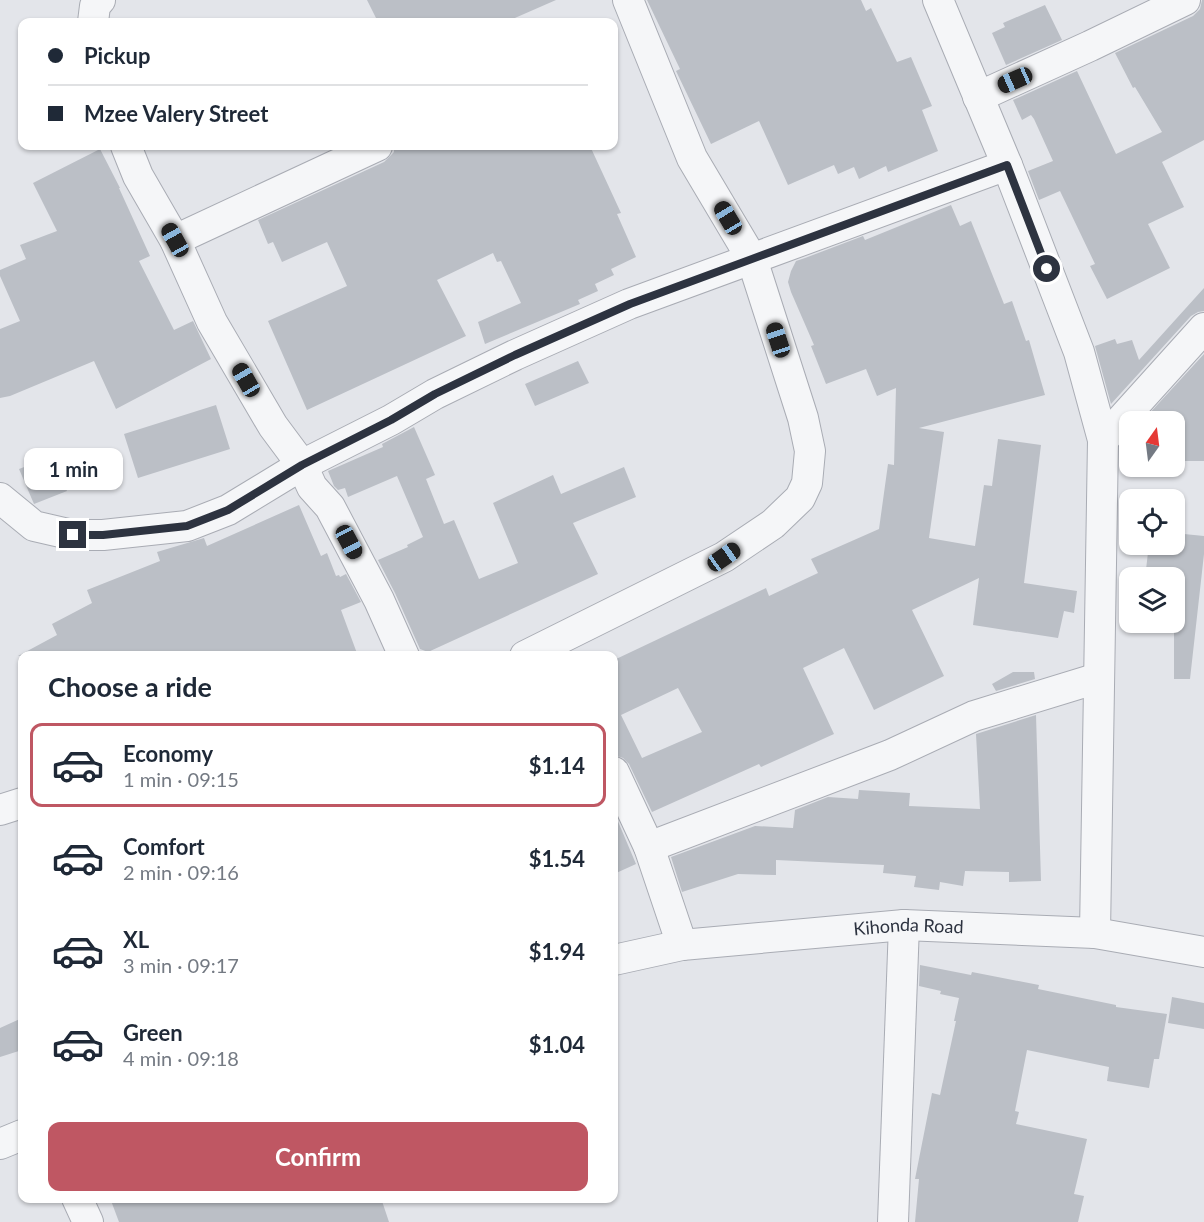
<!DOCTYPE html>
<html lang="en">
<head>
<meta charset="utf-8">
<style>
	:root { --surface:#fff; --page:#f2f2f3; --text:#1f2937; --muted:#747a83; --line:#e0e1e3; --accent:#bf5763 }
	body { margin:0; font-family:Lato,sans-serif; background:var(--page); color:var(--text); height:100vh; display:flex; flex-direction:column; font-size:22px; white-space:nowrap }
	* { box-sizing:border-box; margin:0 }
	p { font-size:20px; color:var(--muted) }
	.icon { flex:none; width:33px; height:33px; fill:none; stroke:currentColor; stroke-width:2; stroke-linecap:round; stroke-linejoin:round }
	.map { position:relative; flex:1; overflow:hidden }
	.details { position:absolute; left:18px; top:651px; width:600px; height:552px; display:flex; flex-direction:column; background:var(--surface); border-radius:12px; box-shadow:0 2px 4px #0004 }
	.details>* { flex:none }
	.guide { position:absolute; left:18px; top:18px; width:600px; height:132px; border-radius:12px; box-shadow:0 2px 4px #0004; display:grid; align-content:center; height:132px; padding:0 30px; background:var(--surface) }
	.needle { width:39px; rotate:14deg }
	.fabs { position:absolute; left:1119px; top:411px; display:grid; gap:12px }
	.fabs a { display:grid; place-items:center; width:66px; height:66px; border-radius:12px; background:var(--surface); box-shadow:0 2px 4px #0004; font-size:30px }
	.end { position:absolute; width:27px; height:27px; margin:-14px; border:8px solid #2d3340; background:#fff; box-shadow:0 0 0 3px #fff }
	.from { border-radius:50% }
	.bubble { position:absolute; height:42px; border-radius:12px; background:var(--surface); box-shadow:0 2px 4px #0004; font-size:20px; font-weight:700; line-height:42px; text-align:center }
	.car { position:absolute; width:18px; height:36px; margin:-18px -9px; border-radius:8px; box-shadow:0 0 4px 2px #0007; background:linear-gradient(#222 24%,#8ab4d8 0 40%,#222 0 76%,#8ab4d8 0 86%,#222 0) }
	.guide b { display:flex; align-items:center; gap:21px; height:57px; font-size:22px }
	.guide b+b { border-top:2px solid var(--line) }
	.guide i { width:15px; height:15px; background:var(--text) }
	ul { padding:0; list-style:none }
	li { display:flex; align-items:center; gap:18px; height:84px; margin:0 12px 9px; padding:0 18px; border:3px solid transparent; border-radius:12px }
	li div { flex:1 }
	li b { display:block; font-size:22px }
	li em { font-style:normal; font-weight:700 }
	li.on { border-color:var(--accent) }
	li>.icon { width:54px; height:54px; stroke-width:1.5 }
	h2 { padding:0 30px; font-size:27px; line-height:72px }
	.primary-button { display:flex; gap:12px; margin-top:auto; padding:12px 30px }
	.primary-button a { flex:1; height:69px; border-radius:12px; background:var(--accent); color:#fff; font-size:24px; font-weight:700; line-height:69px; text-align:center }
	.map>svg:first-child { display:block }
	.building { fill:#bbbfc6; fill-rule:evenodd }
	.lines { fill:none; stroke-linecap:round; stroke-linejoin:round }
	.minor-casing { stroke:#a9acb4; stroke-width:32 }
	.minor { stroke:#f5f6f8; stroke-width:30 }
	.route { stroke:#2d3340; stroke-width:8 }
	.labels { text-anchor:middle; stroke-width:6; stroke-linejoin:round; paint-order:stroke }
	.street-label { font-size:18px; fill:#2d3340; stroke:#f3f4f7 }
</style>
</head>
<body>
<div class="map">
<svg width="1204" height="1222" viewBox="0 0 1204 1222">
	<rect width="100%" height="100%" fill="#e3e5ea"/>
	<path class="building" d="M367 0H556L506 22H378Z
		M647 0H861L866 11 871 8 897 62 911 57 932 106 922 110 938 151 888 172 886 166 859 179 854 167 838 174 834 165 788 185 759 121 711 144 676 71 680 69Z
		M1202 0H1204V140L1162 162 1184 207 1148 224 1170 268 1107 299 1090 266 1095 264 1060 191 1039 200 1028 171 1053 161 1034 119 1031 115 1022 120 1013 100 1077 71 1116 154 1162 132 1135 87 1133 88 1115 53 1193 16 1200 9Z
		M1045 5 1062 40 1006 65 992 33 1005 27 1003 23Z
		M394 146H590L621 213 617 214 636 257 611 269 614 275 595 284 598 291 578 300 580 304 485 344 478 322 521 303 501 261 497 262 493 253 437 280 466 336 307 410 268 321 347 286 327 242 282 262 273 242 268 244 258 220 384 162 394 152Z
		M100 149 120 188H119L150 256 139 261 174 330 193 321 211 359 116 409 94 361 10 396 0 398V329L20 321 0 276V270L26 259 20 245 57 231 33 183Z
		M951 205 960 226 971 221 1004 304 1012 301 1026 341 1029 340 1045 395 919 428 944 432 929 538 975 546 984 485 992 486 998 439 1041 445 1024 583 1077 591 1074 613 1064 611 1058 638 973 625 979 578 912 610 944 676 874 710 844 648 803 668 834 734 761 767 759 764 652 812 629 764 623 758 614 755V660L766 588 769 596 818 573 811 559 879 529 888 464 894 465 896 388 877 396 866 369 826 384 811 346 814 345 791 292 788 282 791 271 796 261 805 258 863 236 865 240ZM678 688 702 732 642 758 621 715Z
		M1204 288V311L1198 312 1191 316 1111 404 1095 346 1115 339 1117 344 1132 340 1139 360Z
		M1204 354V461H1174V422H1147V416Z
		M578 361 589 383 535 406 525 384Z
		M216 405 230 449 138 478 124 434Z
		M414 427 435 475 426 479 444 524 454 520 479 579 518 563 493 503 553 475 561 494 624 467 636 497 573 523 598 574 428 652 420 649 395 593 378 560 408 547 407 545 423 537 397 476 348 497 345 488 338 490 334 486 328 471 383 447 382 444Z
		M53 456 67 491 34 504 19 469Z
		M299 505 321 556 327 553 336 576 339 575 340 577 346 574 361 602 341 610 358 656H18L57 635 52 624 92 603 87 590 160 561 157 552 204 538 207 546Z
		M1174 533 1204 536V554L1190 679H1174V578H1145L1149 544H1174Z
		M1013 672H1034L1035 679 996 691 992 684Z
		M1036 715 1041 881 1009 882V872L965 871 963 886 940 882 939 890 914 887 916 876 883 873 884 865 776 860V875L738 874 682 892 671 857 755 826 793 828 795 810 828 797 858 799 859 790 910 793 909 806 980 809 976 734Z
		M614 812 636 864 614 874Z
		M920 965 971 975 972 972 1039 985 1038 989 1116 1005V1007L1167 1014 1159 1059H1154L1149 1088 1107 1081 1109 1067 1027 1050 1015 1111 1019 1112 1016 1124 1087 1139 1074 1194 1084 1196 1078 1222H915L919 1179H915L932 1093 940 1095 956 1021H954L959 998 940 994 941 991 919 986Z
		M1172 997 1204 1003V1029L1168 1023Z
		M22 1018V1050L0 1057V1028Z
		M110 1198H381L389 1222H119Z"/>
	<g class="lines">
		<g class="minor-casing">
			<g id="minor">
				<path d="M938 0 1007 165 1079 352 1103 440 1095 933"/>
				<path d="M93 22 95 6 100 0"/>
				<path d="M978 97 1090 46 1185 0"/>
				<path d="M126 146 138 176 175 240 212 322 273 426 302 465 312 487 330 507 379 600 404 656"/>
				<path d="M175 240 377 146"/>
				<path d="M1103 440 1204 328"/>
				<path d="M0 498 34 526 73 535H103L187 526 228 510 302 465 391 420 435 394 515 355 629 304 1007 165"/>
				<path d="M525 656 724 557 773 524 800 498 807 483 810 451 803 418 752 259 692 158 628 0"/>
				<path d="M614 772 649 847 682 945"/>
				<path d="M0 810 22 803"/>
				<path d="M649 847 890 755 974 716 1098 678"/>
				<path id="s1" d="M614 960 682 945 904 925 1095 933 1204 952"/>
				<path d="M0 1144 22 1135"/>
				<path d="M77 1198 88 1222"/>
				<path d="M893 1222 904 925"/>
			</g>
		</g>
		<use href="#minor" class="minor"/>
	</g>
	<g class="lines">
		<path class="route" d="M73 535H103L187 526 228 510 302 465 391 420 435 394 515 355 630 304 1007 165 1047 269"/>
	</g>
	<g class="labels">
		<g class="street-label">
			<text dy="6" stroke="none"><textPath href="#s1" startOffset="297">Kihonda Road</textPath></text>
		</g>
	</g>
</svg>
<div class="fabs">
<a><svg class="needle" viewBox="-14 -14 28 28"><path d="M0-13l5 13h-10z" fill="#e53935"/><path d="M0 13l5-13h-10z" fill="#747a83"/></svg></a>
<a><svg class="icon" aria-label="locate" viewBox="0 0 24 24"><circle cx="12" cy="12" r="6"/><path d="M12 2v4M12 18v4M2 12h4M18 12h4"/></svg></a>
<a><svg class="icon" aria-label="layers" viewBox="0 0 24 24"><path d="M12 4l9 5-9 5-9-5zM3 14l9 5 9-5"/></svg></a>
</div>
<i class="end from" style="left:1047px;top:269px"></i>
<i class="end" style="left:73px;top:535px"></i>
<div class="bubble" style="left:24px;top:448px;width:99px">1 min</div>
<i class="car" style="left:1015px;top:80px;rotate:246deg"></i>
<i class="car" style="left:728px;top:218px;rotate:329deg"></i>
<i class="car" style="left:175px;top:240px;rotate:331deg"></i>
<i class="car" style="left:778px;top:340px;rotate:342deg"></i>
<i class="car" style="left:246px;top:380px;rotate:330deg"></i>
<i class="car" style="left:349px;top:542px;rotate:152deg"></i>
<i class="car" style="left:724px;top:557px;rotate:55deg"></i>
<div class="guide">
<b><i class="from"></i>Pickup</b>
<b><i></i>Mzee Valery Street</b>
</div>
<section class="details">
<h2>Choose a ride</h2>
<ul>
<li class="on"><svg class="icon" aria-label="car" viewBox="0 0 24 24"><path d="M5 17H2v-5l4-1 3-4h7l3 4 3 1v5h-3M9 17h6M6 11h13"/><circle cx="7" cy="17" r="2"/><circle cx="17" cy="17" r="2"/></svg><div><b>Economy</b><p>1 min · 09:15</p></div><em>$1.14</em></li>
<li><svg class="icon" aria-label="car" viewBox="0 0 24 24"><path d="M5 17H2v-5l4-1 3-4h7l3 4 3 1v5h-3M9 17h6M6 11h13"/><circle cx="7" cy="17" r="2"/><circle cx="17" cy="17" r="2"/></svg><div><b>Comfort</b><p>2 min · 09:16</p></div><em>$1.54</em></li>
<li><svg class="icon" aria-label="car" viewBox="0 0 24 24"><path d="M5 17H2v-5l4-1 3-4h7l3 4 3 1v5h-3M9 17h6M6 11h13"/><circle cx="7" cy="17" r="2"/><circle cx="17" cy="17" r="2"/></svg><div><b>XL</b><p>3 min · 09:17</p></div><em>$1.94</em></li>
<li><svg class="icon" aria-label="car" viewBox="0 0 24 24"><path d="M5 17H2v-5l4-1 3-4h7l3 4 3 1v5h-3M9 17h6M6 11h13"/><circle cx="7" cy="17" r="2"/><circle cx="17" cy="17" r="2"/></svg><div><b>Green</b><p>4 min · 09:18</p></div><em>$1.04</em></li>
</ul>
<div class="primary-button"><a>Confirm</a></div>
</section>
</div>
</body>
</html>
